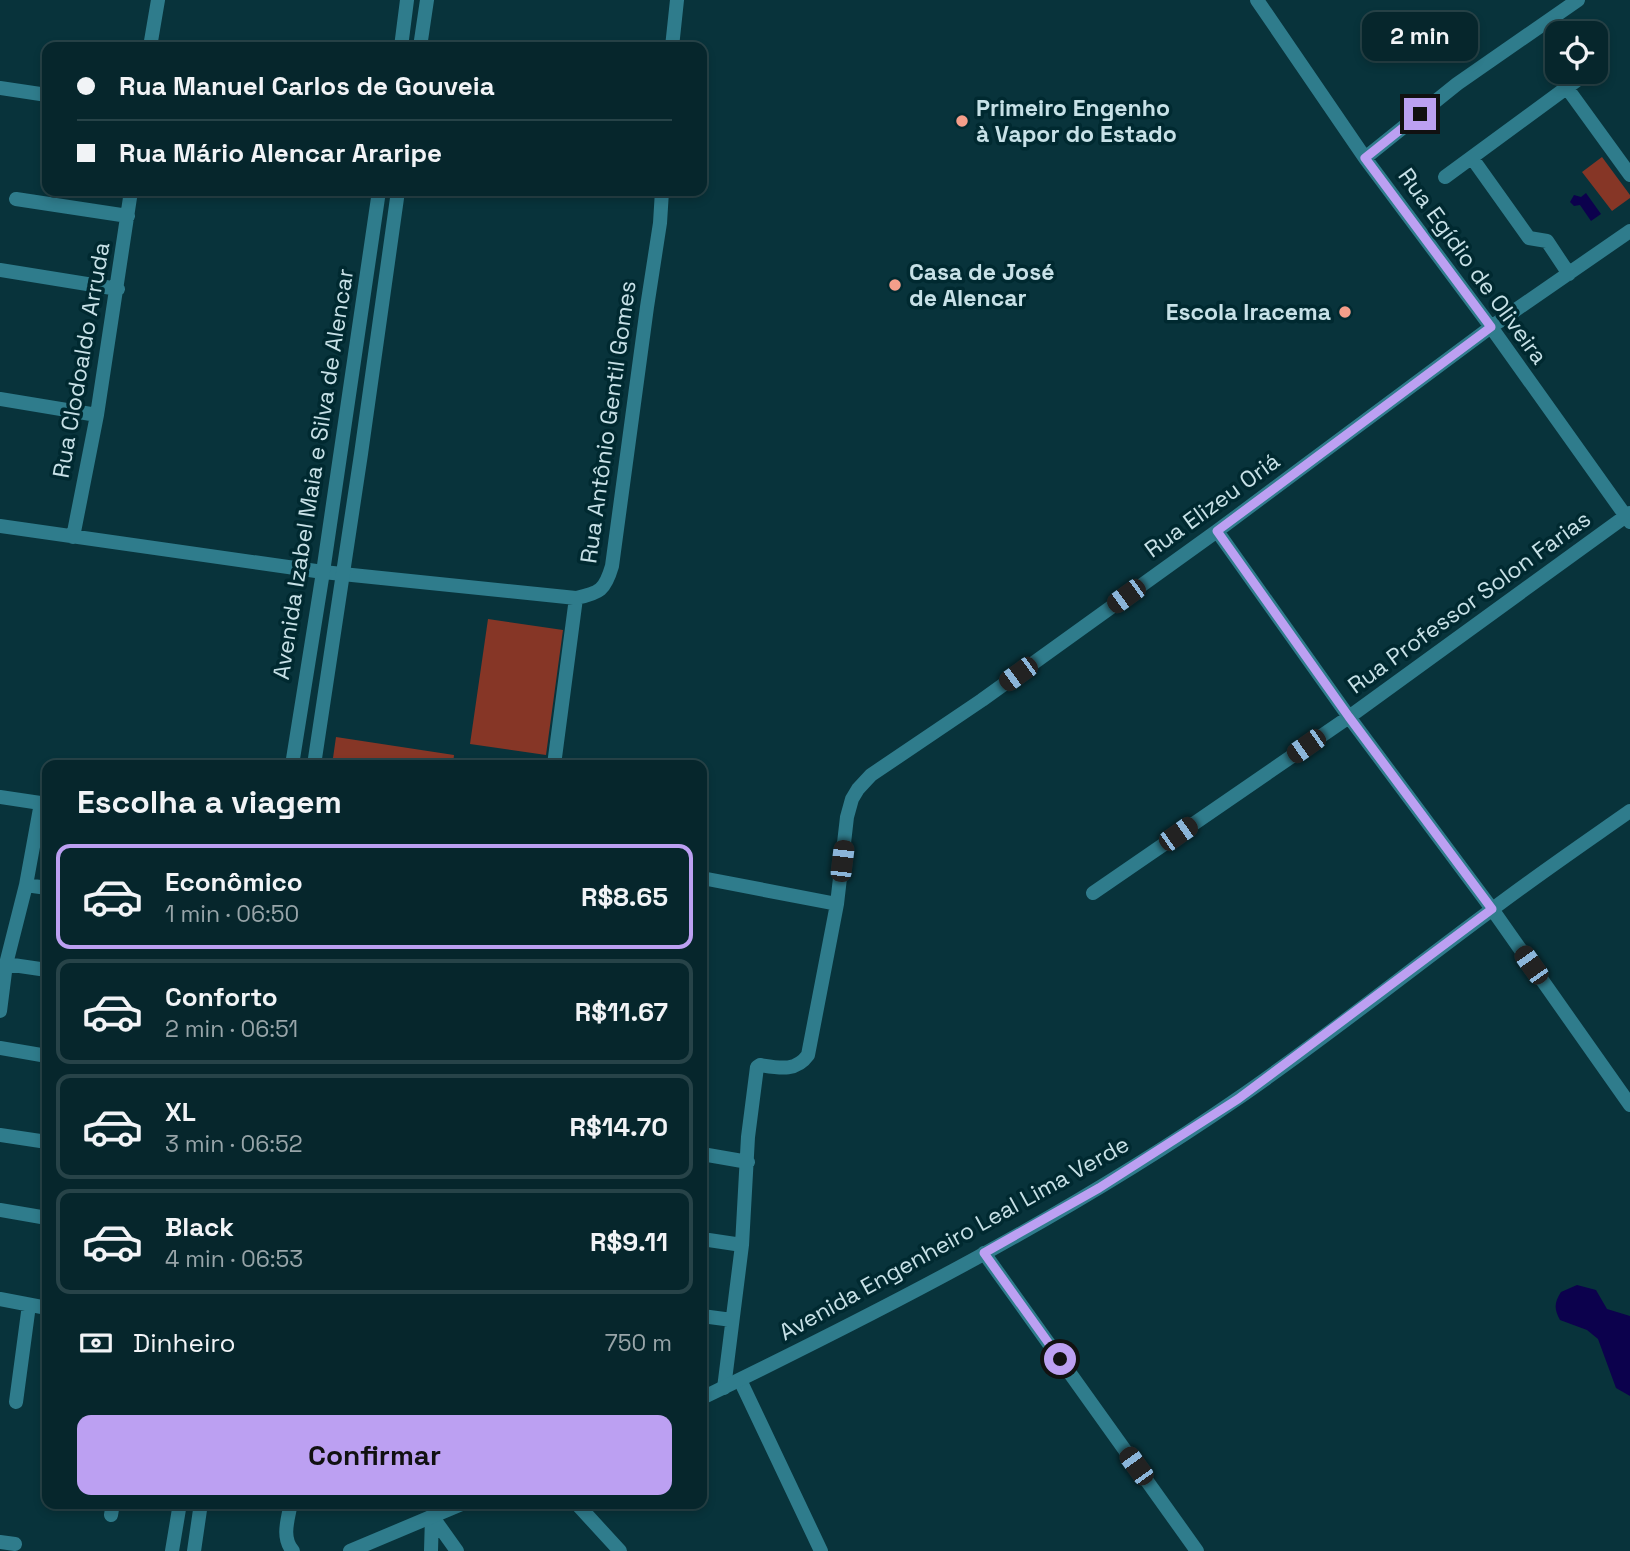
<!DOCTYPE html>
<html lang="pt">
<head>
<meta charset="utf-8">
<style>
	:root { --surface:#06262c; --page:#0f2e34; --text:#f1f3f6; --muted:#98a5a9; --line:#274348; --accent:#bca0f2 }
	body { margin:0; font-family:"Space Grotesk",sans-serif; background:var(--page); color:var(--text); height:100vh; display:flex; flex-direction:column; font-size:26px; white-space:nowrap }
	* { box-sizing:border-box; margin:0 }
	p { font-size:23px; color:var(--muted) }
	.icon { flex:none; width:38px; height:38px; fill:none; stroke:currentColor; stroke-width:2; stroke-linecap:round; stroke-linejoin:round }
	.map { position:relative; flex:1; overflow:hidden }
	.drawer { position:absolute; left:42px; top:760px; width:665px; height:749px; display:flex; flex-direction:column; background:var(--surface); border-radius:14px; box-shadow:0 4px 10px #0003,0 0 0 2px var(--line) }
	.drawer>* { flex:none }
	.banner { position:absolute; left:42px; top:42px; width:665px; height:154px; border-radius:14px; box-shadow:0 4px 10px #0003,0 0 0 2px var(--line); display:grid; align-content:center; height:154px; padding:0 35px; background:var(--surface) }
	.fabs { position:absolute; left:1545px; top:21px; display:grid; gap:14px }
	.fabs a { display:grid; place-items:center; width:63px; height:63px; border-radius:14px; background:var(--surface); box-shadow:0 4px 10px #0003,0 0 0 2px var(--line); font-size:35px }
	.end { position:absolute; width:32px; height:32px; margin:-16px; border:9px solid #bca0f2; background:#111; box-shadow:0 0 0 4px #111 }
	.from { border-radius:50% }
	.bubble { position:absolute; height:49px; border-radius:14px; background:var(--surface); box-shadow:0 4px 10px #0003,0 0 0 2px var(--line); font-size:23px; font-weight:700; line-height:49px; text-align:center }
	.car { position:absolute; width:21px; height:42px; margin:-21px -10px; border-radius:9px; box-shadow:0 0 5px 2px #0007; background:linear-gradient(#222 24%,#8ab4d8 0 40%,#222 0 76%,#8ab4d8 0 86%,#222 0) }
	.banner b { display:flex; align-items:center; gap:24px; height:66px; font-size:26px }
	.banner b+b { border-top:2px solid var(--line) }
	.banner i { width:18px; height:18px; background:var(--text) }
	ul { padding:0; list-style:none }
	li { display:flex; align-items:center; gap:21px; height:105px; margin:0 14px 10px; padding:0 21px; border:4px solid var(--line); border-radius:14px }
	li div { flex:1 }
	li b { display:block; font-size:26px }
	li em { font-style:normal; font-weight:700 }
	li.selected { border-color:var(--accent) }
	li>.icon { width:63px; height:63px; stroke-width:1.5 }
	h2 { padding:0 35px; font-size:32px; line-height:84px }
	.pay { display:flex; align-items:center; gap:18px; height:77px; padding:0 35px; font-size:26px }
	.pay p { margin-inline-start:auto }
	.button { display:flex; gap:14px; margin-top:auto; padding:14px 35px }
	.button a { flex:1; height:80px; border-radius:14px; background:var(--accent); color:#111; font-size:28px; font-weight:700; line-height:80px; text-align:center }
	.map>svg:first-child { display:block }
	.green { fill:#863626 }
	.water { fill:#0c014d }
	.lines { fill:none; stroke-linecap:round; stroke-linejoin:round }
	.minor { stroke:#2f7c8c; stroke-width:14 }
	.tertiary { stroke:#2f7c8c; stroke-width:14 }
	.route { stroke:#bca0f2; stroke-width:9 }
	.poi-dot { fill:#f49e8a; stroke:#002930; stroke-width:2.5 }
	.labels { text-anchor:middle; stroke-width:7; stroke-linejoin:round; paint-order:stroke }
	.poi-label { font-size:23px; font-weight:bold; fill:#c7e1e7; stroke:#002930; text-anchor:start }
	.street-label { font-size:23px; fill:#c7e1e7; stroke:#002930 }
</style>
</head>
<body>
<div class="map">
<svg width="1630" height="1551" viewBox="0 0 1630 1551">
	<rect width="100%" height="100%" fill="#08333b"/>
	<path class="green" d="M1602 157 1630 195V198L1612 211 1582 172Z
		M488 619 563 630 546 755 470 744Z
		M336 737 454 755 453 765H332Z"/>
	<path class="water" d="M1586 193 1601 214 1591 221 1580 205 1574 206 1570 202 1574 195 1581 197Z
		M1577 1285 1596 1290 1607 1309 1630 1316V1396L1616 1388 1598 1339 1587 1330 1560 1320C1554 1309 1554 1303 1561 1292Z"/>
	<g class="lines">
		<path class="minor" d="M1257 0 1365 158 1491 327 1630 522
			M150 47 158 0
			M672 47 677 0
			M0 88 47 95
			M1567 88 1630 175
			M1365 158 1457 84 1578 0
			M1472 158 1529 238 1547 241 1569 274
			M1445 177 1588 72
			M16 199 128 216
			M0 270 118 289
			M0 399 97 415
			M0 526 323 572 576 598C600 593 605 590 612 566L647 307 660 223 662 191
			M1217 531 1349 717 1492 909 1630 1105
			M73 537 97 415 131 191
			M554 765 576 598
			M0 797 47 804
			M702 878 837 904
			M26 885 47 888
			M1093 893 1349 717 1630 513
			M6 964 47 970
			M0 1011 6 964 26 885 41 803
			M0 1048 47 1056
			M0 1135 47 1142
			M702 1154 748 1162
			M0 1210 47 1218
			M702 1239 742 1245
			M984 1253 1197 1551
			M0 1299 47 1308
			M702 1316 732 1320
			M740 1380 821 1551
			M724 1388 742 1245 748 1137 757 1067 760 1065C779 1068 796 1072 808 1055L837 904 847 817 852 799 858 789 871 775 982 700 1217 531 1491 327 1630 231
			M16 1402 29 1305
			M291 1503C288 1519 281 1538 293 1551
			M576 1503 620 1551
			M111 1515 113 1503
			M432 1516 457 1551
			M0 1542 15 1544
			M431 1551 432 1516"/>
		<path class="tertiary" d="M401 47 407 0
			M420 47 427 0
			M292 765 323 572 379 191
			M314 765 361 454 398 191
			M702 1398C885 1309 1069 1215 1237 1099 1324 1039 1406 973 1490 911 1536 876 1583 844 1630 811
			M172 1551 180 1503
			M194 1551 201 1503
			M350 1551 464 1503"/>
	</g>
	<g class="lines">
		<path class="route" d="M1060 1359 984 1253 1099 1188 1238 1099 1492 909 1349 717 1217 531 1491 327 1365 158 1420 114"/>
	</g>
	<g class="poi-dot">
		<circle cx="962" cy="121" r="7"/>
		<circle cx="895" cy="285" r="7"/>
		<circle cx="1345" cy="312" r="7"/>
	</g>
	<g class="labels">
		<g class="poi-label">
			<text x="976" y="116">Primeiro Engenho<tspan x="976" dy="26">à Vapor do Estado</tspan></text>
			<text x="909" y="280">Casa de José<tspan x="909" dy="26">de Alencar</tspan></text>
			<text x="1331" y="320" text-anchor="end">Escola Iracema</text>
		</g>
		<g class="street-label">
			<text transform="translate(1473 266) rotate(54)" y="8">Rua Egídio de Oliveira</text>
			<text transform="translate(81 360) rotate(-80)" y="8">Rua Clodoaldo Arruda</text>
			<text transform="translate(608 422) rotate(-82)" y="8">Rua Antônio Gentil Gomes</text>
			<text transform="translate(313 474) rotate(-81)" y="8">Avenida Izabel Maia e Silva de Alencar</text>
			<text transform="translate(1212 505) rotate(-36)" y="8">Rua Elizeu Oriá</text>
			<text transform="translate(1469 602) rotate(-36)" y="8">Rua Professor Solon Farias</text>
			<text transform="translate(954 1238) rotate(-29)" y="8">Avenida Engenheiro Leal Lima Verde</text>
		</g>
	</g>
</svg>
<div class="fabs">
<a><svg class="icon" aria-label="locate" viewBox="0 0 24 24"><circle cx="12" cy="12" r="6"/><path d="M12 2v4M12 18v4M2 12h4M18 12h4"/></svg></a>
</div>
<i class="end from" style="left:1060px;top:1359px"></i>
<i class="end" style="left:1420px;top:114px"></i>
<div class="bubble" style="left:1362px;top:12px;width:116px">2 min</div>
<i class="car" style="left:1126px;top:596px;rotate:234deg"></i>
<i class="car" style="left:1018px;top:674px;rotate:234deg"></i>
<i class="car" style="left:1306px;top:746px;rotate:235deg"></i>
<i class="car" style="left:1178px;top:834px;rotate:55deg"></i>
<i class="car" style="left:842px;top:861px;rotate:7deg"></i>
<i class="car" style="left:1531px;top:965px;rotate:325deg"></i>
<i class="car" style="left:1136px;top:1466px;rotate:324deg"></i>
<div class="banner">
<b><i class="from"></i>Rua Manuel Carlos de Gouveia</b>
<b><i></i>Rua Mário Alencar Araripe</b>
</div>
<section class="drawer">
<h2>Escolha a viagem</h2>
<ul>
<li class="selected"><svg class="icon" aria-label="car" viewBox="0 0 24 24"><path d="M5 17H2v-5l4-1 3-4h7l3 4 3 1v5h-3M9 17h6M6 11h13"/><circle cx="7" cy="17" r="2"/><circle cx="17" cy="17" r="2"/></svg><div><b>Econômico</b><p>1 min · 06:50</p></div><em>R$8.65</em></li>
<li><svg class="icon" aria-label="car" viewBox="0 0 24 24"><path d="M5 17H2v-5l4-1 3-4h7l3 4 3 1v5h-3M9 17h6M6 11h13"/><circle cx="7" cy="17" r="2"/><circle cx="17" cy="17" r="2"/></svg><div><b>Conforto</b><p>2 min · 06:51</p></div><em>R$11.67</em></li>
<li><svg class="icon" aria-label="car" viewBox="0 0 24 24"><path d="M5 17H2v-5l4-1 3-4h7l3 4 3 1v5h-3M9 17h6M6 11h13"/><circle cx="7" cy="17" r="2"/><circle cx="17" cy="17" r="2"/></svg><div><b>XL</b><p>3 min · 06:52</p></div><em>R$14.70</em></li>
<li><svg class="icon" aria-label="car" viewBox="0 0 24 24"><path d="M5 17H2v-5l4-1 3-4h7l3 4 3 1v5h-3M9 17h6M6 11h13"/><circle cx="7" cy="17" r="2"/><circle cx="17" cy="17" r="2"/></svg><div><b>Black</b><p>4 min · 06:53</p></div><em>R$9.11</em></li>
</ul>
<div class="pay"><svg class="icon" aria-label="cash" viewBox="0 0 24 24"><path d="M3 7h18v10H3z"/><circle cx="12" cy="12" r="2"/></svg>Dinheiro<p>750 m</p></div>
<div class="button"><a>Confirmar</a></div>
</section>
</div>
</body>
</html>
